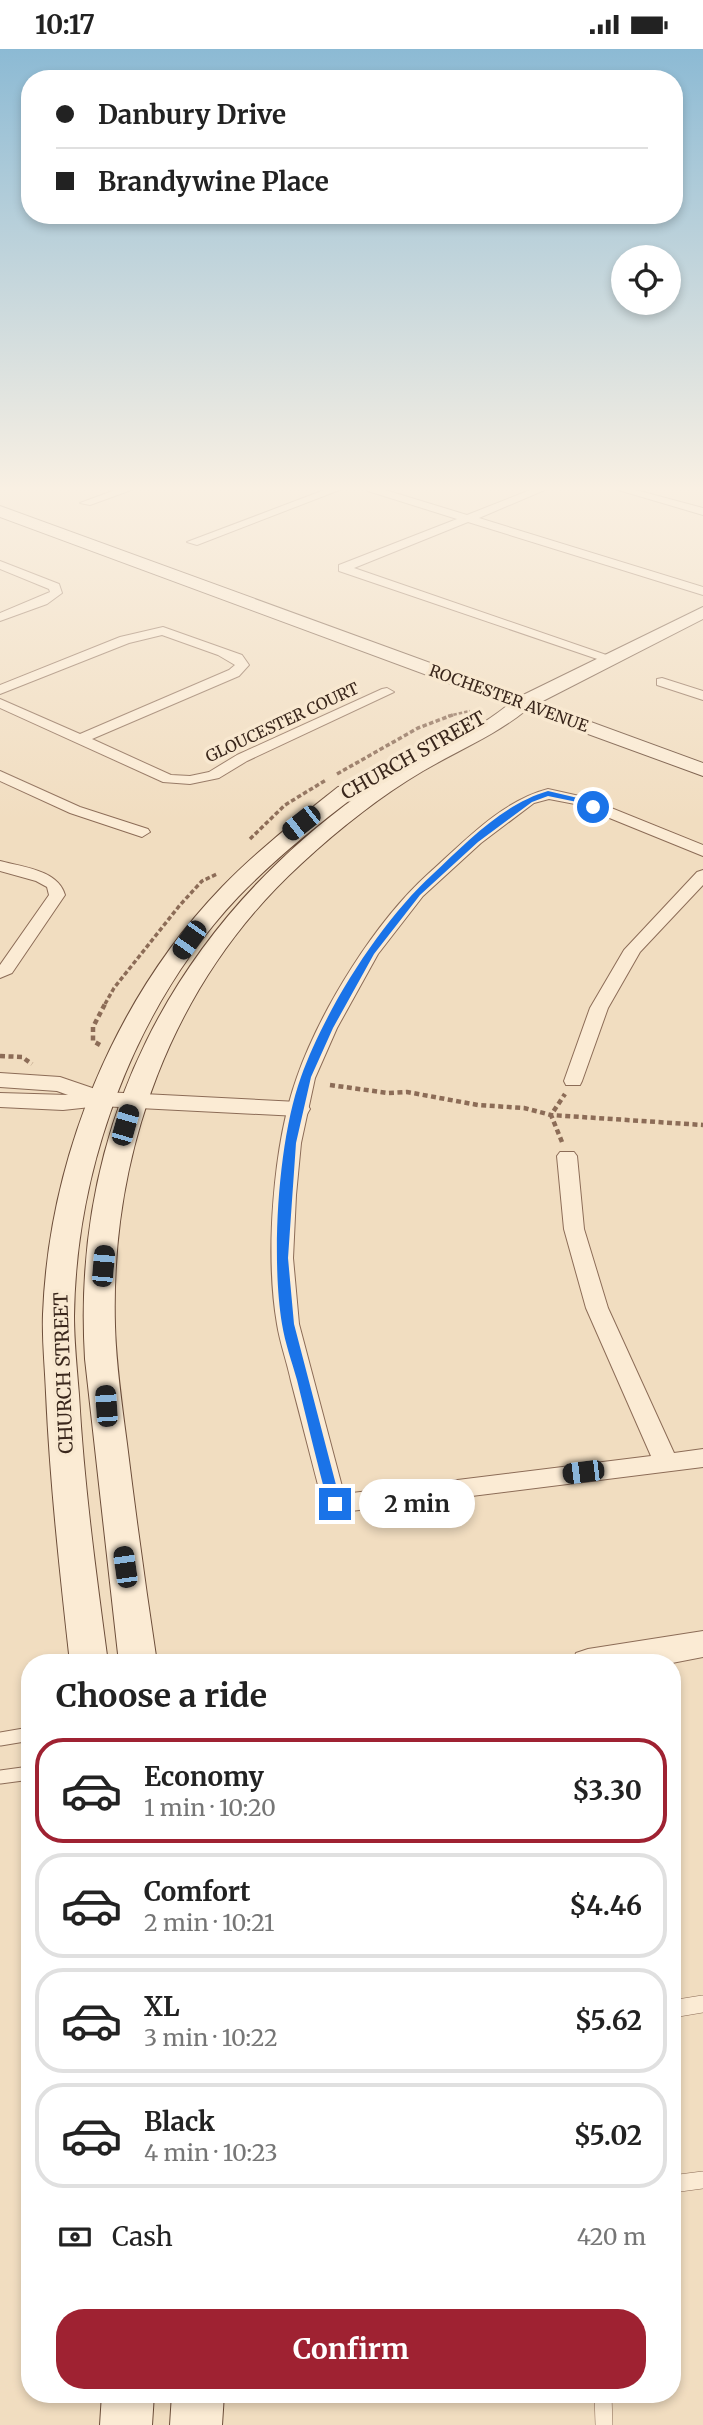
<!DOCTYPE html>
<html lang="en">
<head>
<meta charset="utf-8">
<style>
	:root { --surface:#fff; --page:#f6f6f6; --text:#222; --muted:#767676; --line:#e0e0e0; --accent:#9f2232 }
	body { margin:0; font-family:Merriweather,serif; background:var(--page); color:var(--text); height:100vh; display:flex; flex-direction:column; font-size:26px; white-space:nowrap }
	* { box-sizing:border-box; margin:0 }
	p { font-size:23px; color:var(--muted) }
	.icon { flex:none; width:38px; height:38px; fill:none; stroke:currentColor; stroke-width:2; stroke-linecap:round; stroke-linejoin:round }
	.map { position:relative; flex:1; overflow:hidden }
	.panel { position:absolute; left:21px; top:1605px; width:660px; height:749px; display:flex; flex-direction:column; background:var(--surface); border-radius:28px; box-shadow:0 4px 10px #0003 }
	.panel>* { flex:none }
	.hud { position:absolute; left:21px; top:21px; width:662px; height:154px; border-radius:28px; box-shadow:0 4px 10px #0003; display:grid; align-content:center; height:154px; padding:0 35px; background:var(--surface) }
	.controls { position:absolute; left:611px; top:196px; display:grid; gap:14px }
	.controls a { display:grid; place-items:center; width:70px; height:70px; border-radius:50%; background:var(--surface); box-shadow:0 4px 10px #0003; font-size:35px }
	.end { position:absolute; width:32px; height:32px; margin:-16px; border:9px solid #1a73e8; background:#fff; box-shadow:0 0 0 4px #fff }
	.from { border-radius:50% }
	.bubble { position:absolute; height:49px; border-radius:24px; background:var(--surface); box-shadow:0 4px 10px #0003; font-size:23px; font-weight:700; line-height:49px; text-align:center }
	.car { position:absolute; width:21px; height:42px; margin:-21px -10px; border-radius:9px; box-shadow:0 0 5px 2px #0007; background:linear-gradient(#222 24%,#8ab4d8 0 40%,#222 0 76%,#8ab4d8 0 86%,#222 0) }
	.hud b { display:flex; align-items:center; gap:24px; height:66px; font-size:26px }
	.hud b+b { border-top:2px solid var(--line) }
	.hud i { width:18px; height:18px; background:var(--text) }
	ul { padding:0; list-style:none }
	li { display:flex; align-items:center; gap:21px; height:105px; margin:0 14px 10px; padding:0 21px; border:4px solid var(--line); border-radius:28px }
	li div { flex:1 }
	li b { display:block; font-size:26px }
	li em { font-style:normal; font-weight:700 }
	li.selected { border-color:var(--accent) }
	li>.icon { width:63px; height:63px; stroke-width:1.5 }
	h2 { padding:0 35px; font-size:32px; line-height:84px }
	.pay { display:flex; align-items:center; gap:18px; height:77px; padding:0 35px; font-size:26px }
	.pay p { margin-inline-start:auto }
	.action { display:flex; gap:14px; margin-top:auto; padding:14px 35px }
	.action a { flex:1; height:80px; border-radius:28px; background:var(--accent); color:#fff; font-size:28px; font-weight:700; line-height:80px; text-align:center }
	.status { display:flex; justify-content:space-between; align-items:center; height:49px; padding:0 35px; background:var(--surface); direction:ltr }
	.status svg { height:19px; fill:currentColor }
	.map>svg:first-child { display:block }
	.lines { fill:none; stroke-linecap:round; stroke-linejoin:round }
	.service-far1-casing { stroke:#8c6c57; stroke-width:15 }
	.service-casing { stroke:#8c6c57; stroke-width:18 }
	.minor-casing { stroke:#8c6c57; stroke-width:2 }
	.tertiary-casing { stroke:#8c6c57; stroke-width:2 }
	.secondary-casing { stroke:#6d4e3a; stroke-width:2 }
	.path-far2 { stroke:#8c6c57; stroke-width:2.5; stroke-dasharray:3.5 2; stroke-linecap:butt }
	.path-far1 { stroke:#8c6c57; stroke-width:3.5; stroke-dasharray:4.5 2.5; stroke-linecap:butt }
	.path { stroke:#8c6c57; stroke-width:4.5; stroke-dasharray:5 3.5; stroke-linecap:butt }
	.service-far1 { stroke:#fbebd4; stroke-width:13 }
	.service { stroke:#fbebd4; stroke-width:17 }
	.minor { fill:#fbebd4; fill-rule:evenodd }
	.tertiary { fill:#fbebd4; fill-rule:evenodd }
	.secondary { fill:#fbebd4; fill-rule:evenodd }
	.route { fill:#1a73e8 }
	.labels { text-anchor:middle; stroke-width:7; stroke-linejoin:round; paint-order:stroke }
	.far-street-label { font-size:16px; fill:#3a271c; stroke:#f8e8d0 }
	.street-label { font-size:19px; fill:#3a271c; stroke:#f8e8d0 }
</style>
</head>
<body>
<div class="status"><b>10:17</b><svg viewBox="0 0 49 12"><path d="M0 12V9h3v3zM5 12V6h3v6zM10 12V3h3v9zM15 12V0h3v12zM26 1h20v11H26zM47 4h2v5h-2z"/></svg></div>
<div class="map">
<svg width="703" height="2376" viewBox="0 0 703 2376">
	<rect width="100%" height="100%" fill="#f1ddc0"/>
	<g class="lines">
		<g class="service-far1-casing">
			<path id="service-far1" d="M0 1690 30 1685
				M0 1728 30 1724"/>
		</g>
		<g class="service-casing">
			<path id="service" d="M672 1960 703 1955
				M672 2135 703 2131
				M603 2345 604 2376"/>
		</g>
		<g class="minor-casing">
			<path id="minor" d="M118 440H134L90 456 80 454Z
				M327 440H342L197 496 187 493Z
				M367 440H382L467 466 533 440H547L479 469 703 538V546L468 473 354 519 618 610 611 614 606 613 339 522V516L457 470 368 442Z
				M615 440H632L703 459V466Z
				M0 512 59 535 62 544 47 555 0 572V564L50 543 49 540 0 520Z
				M163 578 242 606 249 616 239 627 92 690 171 726 190 727 209 723 237 706 382 640 387 639 394 643 247 712 219 729 190 735 163 733 0 659V650L80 685 229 621 235 616 218 606 162 586 129 594 0 645V636L120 588Z
				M662 629 703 642V651L657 636V630Z
				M0 722 80 758 148 780 150 783 142 788 70 764 0 732Z
				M548 740 584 748 703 796V807L575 755 549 750 534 754 481 794 423 847 378 905 337 979 315 1029 301 1094 296 1146 293 1209 299 1275 344 1445 651 1407 586 1259 564 1180 557 1107 560 1103H574L577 1107 584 1180 608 1259 674 1404 703 1400V1418L335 1464 326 1462 323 1455C312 1414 302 1373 291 1332 287 1313 280 1294 277 1275 265 1206 273 1095 297 1028 321 960 375 873 428 825 463 794 501 752 548 740Z
				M0 812C23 818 58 821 65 846L12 924 0 929V916L49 846 47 838 36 832 0 822Z
				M703 821V836L640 903 608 959 582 1032 580 1036H566L564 1032 590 959 624 901 697 823Z"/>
		</g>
		<g class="tertiary-casing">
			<path id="tertiary" d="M0 1024 60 1028 104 1043 298 1053 307 1055 310 1060 307 1065 298 1067 100 1057 63 1061 0 1058V1044L68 1046 57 1042 0 1038Z
				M703 1582V1608L672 1614H572L576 1604 588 1600Z"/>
		</g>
		<g class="secondary-casing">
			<path id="secondary" d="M0 457 521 647 703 558V570L539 654 703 714V727L525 662C494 687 457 702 423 722 379 748 339 780 301 815 172 933 110 1103 115 1277 116 1316 122 1356 127 1395 136 1468 146 1541 157 1614H119L85 1310C71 1078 172 881 359 746 406 712 463 692 508 656L0 468Z
				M346 737 354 738 357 743 354 748C313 779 274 811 238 848 135 957 76 1117 74 1267 74 1293 77 1320 79 1346 84 1436 96 1524 108 1614H70C60 1524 50 1434 46 1344 45 1318 42 1291 43 1265 49 1110 114 950 222 838 258 801 298 770 338 738Z
				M102 2345H154L152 2376H100Z
				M172 2345H224L222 2376H170Z"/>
		</g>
		<path class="path-far2" d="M448 667 470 662"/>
		<path class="path-far1" d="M337 725 418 679 455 665
			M250 790 285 756 326 731
			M105 955 114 939 180 856 202 832 217 825"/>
		<path class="path" d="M100 996 93 992V978L106 953
			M0 1007 22 1008 32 1015
			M330 1036 388 1044 407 1043 478 1056 524 1059 551 1066 703 1076
			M562 1093 551 1066 565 1045"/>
		<use href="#service-far1" class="service-far1"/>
		<use href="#service" class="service"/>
		<use href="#minor" class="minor"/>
		<use href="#tertiary" class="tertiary"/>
		<use href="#secondary" class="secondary"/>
	</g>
	<linearGradient id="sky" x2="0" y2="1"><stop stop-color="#8cbad4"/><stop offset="0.57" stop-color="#f9f0e3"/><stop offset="1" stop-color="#f9f0e3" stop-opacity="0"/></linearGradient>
	<rect width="703" height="772" fill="url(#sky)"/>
	<path class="route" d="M548 742 582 750 597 758 593 760 577 753 548 747 532 753 478 793 420 846 374 905 333 979 311 1028 296 1094 288 1209 294 1275 341 1455 335 1460 328 1455C317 1413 307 1372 297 1331 292 1313 285 1294 282 1275 271 1208 278 1091 301 1028 325 961 380 873 433 825 466 794 503 755 548 742Z"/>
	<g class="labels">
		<g class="far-street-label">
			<text transform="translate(509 649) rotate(20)" y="6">ROCHESTER AVENUE</text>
			<text transform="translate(282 673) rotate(-25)" y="6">GLOUCESTER COURT</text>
		</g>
		<g class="street-label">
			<text transform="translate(413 706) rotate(-29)" y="7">CHURCH STREET</text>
			<text transform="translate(63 1324) rotate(-92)" y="7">CHURCH STREET</text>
		</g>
	</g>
</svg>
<div class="controls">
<a><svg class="icon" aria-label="locate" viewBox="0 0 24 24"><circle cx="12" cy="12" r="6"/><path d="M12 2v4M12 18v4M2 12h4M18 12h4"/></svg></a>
</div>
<i class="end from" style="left:593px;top:758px"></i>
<i class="end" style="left:335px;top:1455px"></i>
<div class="bubble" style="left:359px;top:1430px;width:116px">2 min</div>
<i class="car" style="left:301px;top:774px;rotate:232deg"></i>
<i class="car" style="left:189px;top:891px;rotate:215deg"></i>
<i class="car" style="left:125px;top:1076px;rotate:16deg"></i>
<i class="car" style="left:103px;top:1217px;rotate:5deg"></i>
<i class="car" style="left:106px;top:1357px;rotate:356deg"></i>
<i class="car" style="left:583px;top:1423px;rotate:263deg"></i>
<i class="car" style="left:125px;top:1518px;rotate:352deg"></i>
<div class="hud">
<b><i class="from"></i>Danbury Drive</b>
<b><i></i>Brandywine Place</b>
</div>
<section class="panel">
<h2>Choose a ride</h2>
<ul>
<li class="selected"><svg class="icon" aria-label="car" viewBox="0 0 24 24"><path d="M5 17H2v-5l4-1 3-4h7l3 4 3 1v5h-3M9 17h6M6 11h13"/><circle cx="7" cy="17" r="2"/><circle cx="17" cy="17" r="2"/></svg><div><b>Economy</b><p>1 min · 10:20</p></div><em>$3.30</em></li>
<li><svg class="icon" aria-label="car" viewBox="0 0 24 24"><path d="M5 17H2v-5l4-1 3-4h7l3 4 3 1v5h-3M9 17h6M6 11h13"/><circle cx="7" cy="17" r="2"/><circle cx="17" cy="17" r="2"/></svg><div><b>Comfort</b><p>2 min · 10:21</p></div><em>$4.46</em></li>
<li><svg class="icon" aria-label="car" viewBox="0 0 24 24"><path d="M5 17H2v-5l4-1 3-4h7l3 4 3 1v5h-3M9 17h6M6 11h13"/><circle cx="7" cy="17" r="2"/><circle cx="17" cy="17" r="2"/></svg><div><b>XL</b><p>3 min · 10:22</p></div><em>$5.62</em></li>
<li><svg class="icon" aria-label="car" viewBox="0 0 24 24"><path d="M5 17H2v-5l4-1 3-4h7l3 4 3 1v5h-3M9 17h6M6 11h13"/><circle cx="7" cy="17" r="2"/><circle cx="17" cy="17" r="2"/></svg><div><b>Black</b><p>4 min · 10:23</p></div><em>$5.02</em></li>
</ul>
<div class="pay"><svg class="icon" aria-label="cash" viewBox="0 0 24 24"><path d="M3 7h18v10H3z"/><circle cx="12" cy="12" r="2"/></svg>Cash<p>420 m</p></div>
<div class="action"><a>Confirm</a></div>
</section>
</div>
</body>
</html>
